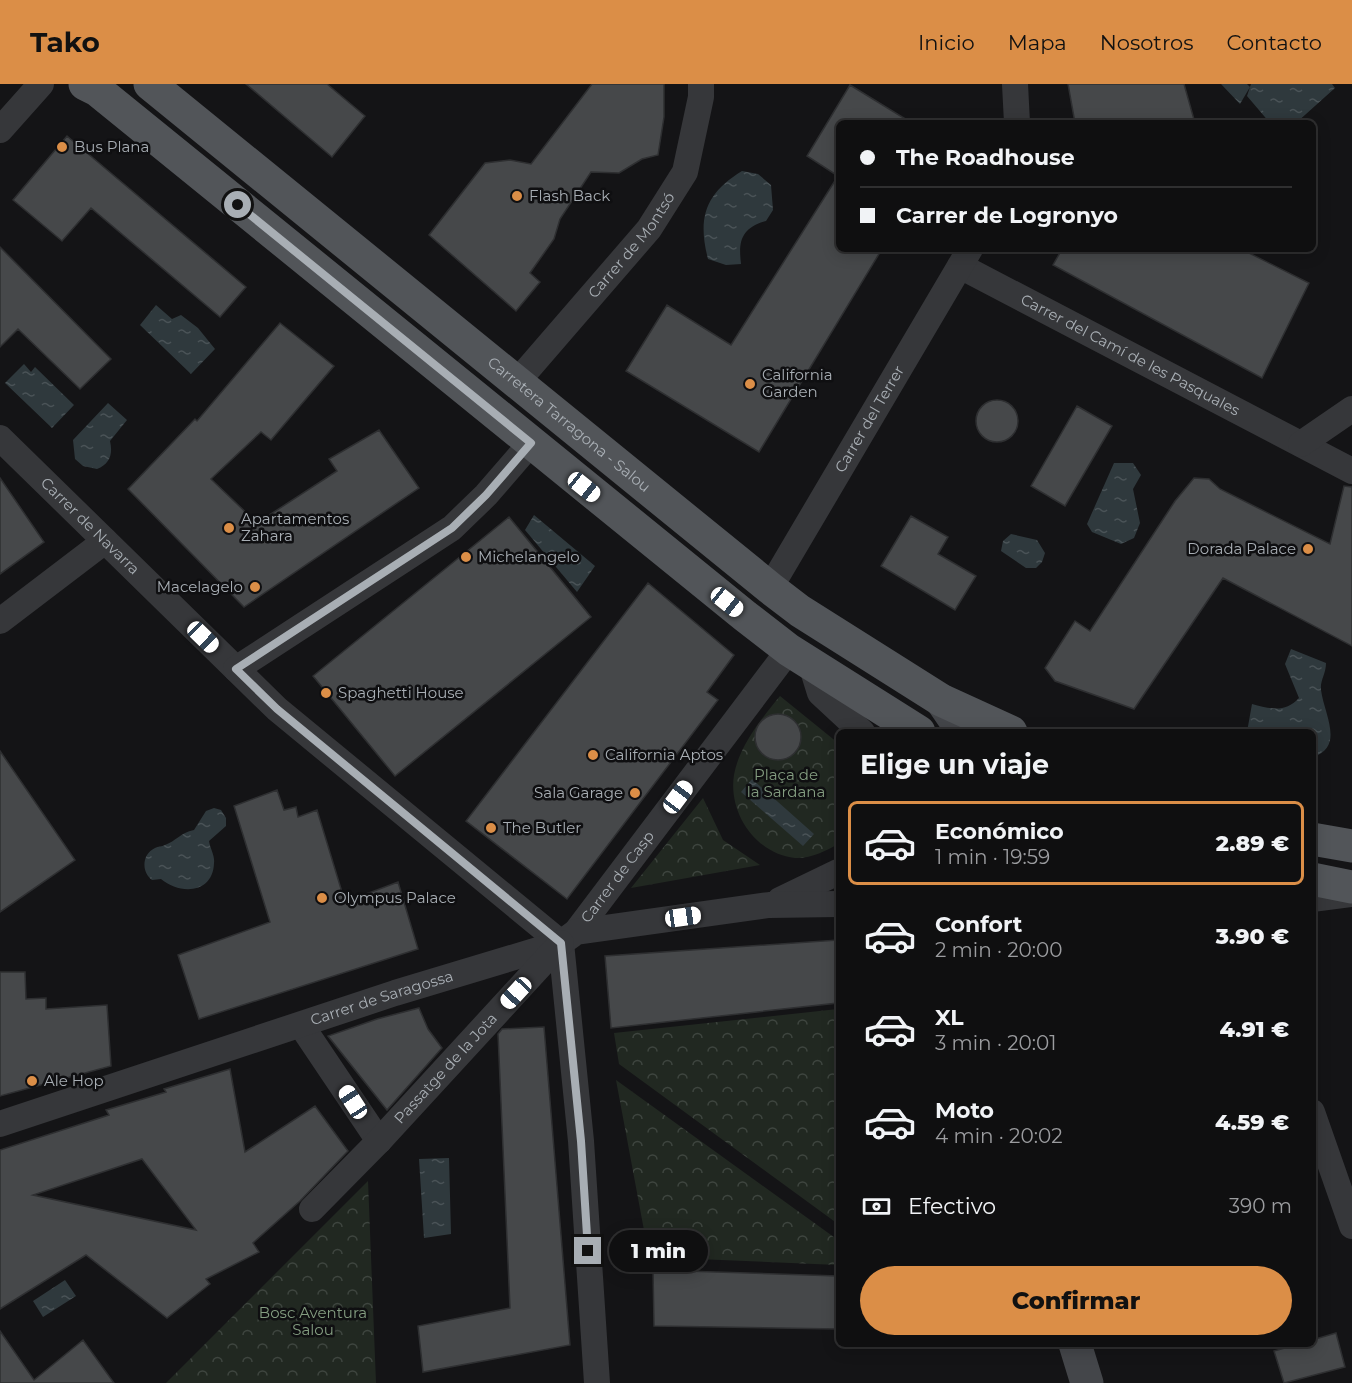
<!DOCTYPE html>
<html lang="es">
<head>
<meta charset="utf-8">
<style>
	:root { --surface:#0f0f10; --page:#1d1d1e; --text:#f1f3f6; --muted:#9b9c9f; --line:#2f2f30; --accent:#db8e47 }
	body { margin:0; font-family:Montserrat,sans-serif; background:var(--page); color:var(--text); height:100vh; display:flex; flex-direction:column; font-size:22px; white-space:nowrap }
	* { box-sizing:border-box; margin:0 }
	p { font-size:20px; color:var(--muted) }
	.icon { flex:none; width:33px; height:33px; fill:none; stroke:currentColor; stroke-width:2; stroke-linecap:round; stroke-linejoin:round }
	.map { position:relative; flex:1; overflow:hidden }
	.panel { position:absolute; left:836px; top:645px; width:480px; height:618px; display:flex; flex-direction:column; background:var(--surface); border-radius:9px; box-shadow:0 3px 15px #0003,0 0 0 2px var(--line) }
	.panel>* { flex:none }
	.top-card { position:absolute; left:836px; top:36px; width:480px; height:132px; border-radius:9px; box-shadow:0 3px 15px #0003,0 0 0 2px var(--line); display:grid; align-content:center; height:132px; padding:0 24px; background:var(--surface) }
	.end { position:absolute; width:27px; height:27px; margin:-14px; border:8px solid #a8aeb4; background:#111; box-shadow:0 0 0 3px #111 }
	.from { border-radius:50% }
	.bubble { position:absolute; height:42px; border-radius:21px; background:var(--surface); box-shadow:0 3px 15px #0003,0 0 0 2px var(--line); font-size:20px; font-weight:800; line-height:42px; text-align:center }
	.car { position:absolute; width:18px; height:36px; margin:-18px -9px; border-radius:8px; box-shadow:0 0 4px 2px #0007; background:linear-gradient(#fff 24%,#345 0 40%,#fff 0 76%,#345 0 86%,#fff 0) }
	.top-card b { display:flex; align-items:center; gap:21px; height:57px; font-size:22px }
	.top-card b+b { border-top:2px solid var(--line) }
	.top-card i { width:15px; height:15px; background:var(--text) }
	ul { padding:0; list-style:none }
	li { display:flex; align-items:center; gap:18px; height:84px; margin:0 12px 9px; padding:0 12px; border:3px solid transparent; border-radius:9px }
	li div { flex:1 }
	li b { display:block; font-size:22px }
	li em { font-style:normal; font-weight:800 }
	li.on { border-color:var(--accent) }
	li>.icon { width:54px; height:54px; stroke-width:1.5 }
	h2 { padding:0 24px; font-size:27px; line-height:72px }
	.pay { display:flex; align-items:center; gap:15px; height:66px; padding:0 24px; font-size:22px }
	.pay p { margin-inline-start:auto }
	.cta { display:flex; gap:12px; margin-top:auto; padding:12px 24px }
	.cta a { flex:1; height:69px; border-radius:36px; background:var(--accent); color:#111; font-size:24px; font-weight:800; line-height:69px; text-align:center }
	header { display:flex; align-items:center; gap:36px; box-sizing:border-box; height:84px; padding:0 30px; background:var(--accent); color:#111 }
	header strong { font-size:28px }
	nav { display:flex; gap:33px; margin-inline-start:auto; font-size:21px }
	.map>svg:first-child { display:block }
	.park { fill:url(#park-crowns) }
	.water { fill:url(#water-ripples) }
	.building { fill:#46484a; stroke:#2e2f31; stroke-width:1.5; fill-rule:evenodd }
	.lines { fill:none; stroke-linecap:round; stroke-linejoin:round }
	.street { stroke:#36373a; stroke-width:26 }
	.secondary { stroke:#44464a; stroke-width:33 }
	.primary { stroke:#525559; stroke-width:33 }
	.route { stroke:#a8aeb4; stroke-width:8 }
	.poi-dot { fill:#db8e47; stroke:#0f0f11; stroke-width:2 }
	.labels { text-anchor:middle; stroke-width:5; stroke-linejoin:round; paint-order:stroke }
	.poi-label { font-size:15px; fill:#a8aeb4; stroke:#0f0f11; text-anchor:start }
	.street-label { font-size:15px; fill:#a8aeb4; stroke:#0f0f11 }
	.park-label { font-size:15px; fill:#849d81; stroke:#0f0f11 }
</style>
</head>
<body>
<header>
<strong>Tako</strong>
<nav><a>Inicio</a><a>Mapa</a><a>Nosotros</a><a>Contacto</a></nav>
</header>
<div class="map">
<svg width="1352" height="1299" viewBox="0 0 1352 1299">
	<defs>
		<pattern id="park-crowns" width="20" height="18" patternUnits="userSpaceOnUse" patternTransform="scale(1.5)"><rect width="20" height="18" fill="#212821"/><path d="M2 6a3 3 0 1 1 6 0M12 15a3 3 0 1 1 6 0" fill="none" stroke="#3e453f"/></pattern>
		<pattern id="water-ripples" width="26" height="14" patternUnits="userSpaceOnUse" patternTransform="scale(1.5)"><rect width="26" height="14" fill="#2f393d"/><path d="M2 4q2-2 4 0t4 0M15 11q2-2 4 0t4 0" fill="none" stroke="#4a5357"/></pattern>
	</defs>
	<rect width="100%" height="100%" fill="#141416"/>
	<path class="park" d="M780 612 838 659V760C826 767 810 775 795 774 756 770 728 729 734 691 739 662 762 634 780 612Z
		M703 714 723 756 760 781 631 804Z
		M838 925V1140L619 980 614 949Z
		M616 996 838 1156V1181L649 1173Z
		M368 1097 376 1299H166Z"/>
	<path class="water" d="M1221 0H1247L1250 3 1240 20Z
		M1251 0H1332L1335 4 1296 39H1270L1247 12Z
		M742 87 758 90 771 101 773 126 766 137C742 144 738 156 741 180L726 181 708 175C697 133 706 109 742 87Z
		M156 221 172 235 181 231 198 244 215 265 191 290 140 241Z
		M24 280 31 288 35 283 74 321 52 344 5 299Z
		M108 319 127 336 110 357C113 370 110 380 97 385L83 382 75 375 73 356Z
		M1114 379H1133L1141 391 1133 405 1140 439 1134 454 1121 460 1092 448 1087 440Z
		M534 431 595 482 577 508 525 446Z
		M1011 450 1037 456 1045 469 1042 478 1036 484H1026L1001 467 1003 457Z
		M1291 565 1326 579C1326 590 1320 596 1321 606 1324 630 1345 663 1313 673L1312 648H1247L1252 620C1271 625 1285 629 1299 614L1285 580Z
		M752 695 814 750 803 762 741 708Z
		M214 724 221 726 226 734V742L209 757C210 764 215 772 214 779 213 810 180 811 161 795L152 796C141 788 142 770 155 764 158 762 162 763 165 761 176 757 180 749 194 746L206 727Z
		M449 1074 451 1150 424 1154 419 1075Z
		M65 1196 76 1212 43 1233 33 1217Z"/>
	<path class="building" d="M246 0H327L365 32 332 73Z
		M592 0H664V33L658 71 642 75 619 89 591 88 560 135 554 155 530 189 540 198 516 227 429 151 485 79 510 76 531 80Z
		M1068 0H1184L1195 39H1075Z
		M850 1 912 39H838V165H882L759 368 626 287 667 221 731 261 838 92 807 72Z
		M67 52 246 203 220 233 91 124 62 157 13 116Z
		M0 163 111 275 80 305 18 245 0 263Z
		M1062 165H1241L1309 199 1262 294 1053 181Z
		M280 239 334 282 271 356 261 348 211 395 257 439 337 387 329 375 379 346 419 404 244 523 128 405 195 335 197 337Z
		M976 337a21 21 0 1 1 42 0a21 21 0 1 1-42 0Z
		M1077 322 1112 342 1065 422 1031 402Z
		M0 394 44 458 0 490Z
		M1194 394 1209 395 1220 405 1330 460 1344 402 1352 403V562L1223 494 1134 625 1055 597 1045 584 1075 537 1090 547 1175 417Z
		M911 432 948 453 938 470 976 492 955 526 881 482Z
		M509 433 591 533 395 692 313 592Z
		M648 499 734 571 707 608 718 616 567 815 466 737Z
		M755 653a23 23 0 1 1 46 0a23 23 0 1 1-46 0Z
		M0 667 75 776 0 828Z
		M277 706 284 726 296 723 298 733 317 726 345 818 398 798 418 865 199 935 178 871 270 838 234 722Z
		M838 856V919L611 944 605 872Z
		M0 888H25L26 915 46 914V925L107 921 111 982 0 1012Z
		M419 924 428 945 442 964 387 1026 328 952 377 935Z
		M544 943 570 1261 423 1288 418 1242 510 1224 498 950 502 945Z
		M230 985 245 1068 315 1022 348 1067 300 1117 253 1159 259 1168 206 1195 210 1200 167 1234 86 1171 0 1225V1066L109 1031 106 1026 166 1008 164 1005ZM142 1075 196 1146 33 1111Z
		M653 1186 838 1192V1245L654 1242Z
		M0 1247 34 1296 83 1256 114 1299H0Z
		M1336 1249 1345 1283 1284 1299 1274 1267 1299 1260H1312V1256Z"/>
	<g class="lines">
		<g class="street">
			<path d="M1015 0 1017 39"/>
			<path d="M0 46 41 0"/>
			<path id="s1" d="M960 182 1352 387"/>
			<path id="s2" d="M516 299 649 145 685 88 701 13V0"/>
			<path id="s3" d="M0 354 277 625 561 859"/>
			<path d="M1301 360 1352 325"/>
			<path id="s4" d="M770 504 970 165"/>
			<path d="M0 537 105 457"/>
			<path d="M811 580 820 609 862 648"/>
			<path d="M236 585 452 444 486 411 531 359"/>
			<path d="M1312 815 1352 810"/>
			<path d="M780 816 838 788"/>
			<path id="s5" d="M576 848 789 566"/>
			<path d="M561 859 581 1057 597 1299"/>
			<path d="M301 941 379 1057"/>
			<path d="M1312 1028 1352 1142"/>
			<path id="s6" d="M0 1040 395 909 561 859 576 848 769 821 838 820"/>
			<path id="s7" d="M312 1125 379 1057 561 859"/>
		</g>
		<path class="secondary" d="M941 616 963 648
			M1075 1260 1087 1299"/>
		<g class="primary">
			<path d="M85 0 97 6 745 532 789 566 919 648"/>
			<path id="s8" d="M150 0 770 504 800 527 941 616 1011 648"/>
			<path d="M1312 755 1352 762"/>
			<path d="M1312 795 1352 803"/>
		</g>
	</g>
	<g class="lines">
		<path class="route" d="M238 121 531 359 486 411 452 444 236 585 277 625 561 859 581 1057 588 1167"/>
	</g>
	<g class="poi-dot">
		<circle cx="62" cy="63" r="6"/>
		<circle cx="517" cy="112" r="6"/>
		<circle cx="750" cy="300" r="6"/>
		<circle cx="229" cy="444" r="6"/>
		<circle cx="1308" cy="465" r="6"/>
		<circle cx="466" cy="473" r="6"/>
		<circle cx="255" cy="503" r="6"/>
		<circle cx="326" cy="609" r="6"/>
		<circle cx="593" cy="671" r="6"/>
		<circle cx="635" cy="709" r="6"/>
		<circle cx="491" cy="744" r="6"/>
		<circle cx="322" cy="814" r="6"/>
		<circle cx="32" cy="997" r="6"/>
	</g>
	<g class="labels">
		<g class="poi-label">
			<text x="74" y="68">Bus Plana</text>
			<text x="529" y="117">Flash Back</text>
			<text x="762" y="296">California<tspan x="762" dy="17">Garden</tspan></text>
			<text x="241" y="440">Apartamentos<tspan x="241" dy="17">Zahara</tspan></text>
			<text x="1296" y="470" text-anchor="end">Dorada Palace</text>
			<text x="478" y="478">Michelangelo</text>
			<text x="243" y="508" text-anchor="end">Macelagelo</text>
			<text x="338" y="614">Spaghetti House</text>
			<text x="605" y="676">California Aptos</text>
			<text x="623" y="714" text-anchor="end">Sala Garage</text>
			<text x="503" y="749">The Butler</text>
			<text x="334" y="819">Olympus Palace</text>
			<text x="44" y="1002">Ale Hop</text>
		</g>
		<g class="street-label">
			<text dy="5" stroke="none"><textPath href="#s2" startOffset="180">Carrer de Montsó</textPath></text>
			<text dy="5" stroke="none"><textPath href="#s1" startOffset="192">Carrer del Camí de les Pasquales</textPath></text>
			<text dy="5" stroke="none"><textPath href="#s4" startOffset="196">Carrer del Terrer</textPath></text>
			<text dy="5" stroke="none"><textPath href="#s8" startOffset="540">Carretera Tarragona - Salou</textPath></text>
			<text dy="5" stroke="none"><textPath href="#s3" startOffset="126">Carrer de Navarra</textPath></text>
			<text dy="5" stroke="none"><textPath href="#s5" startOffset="69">Carrer de Casp</textPath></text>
			<text dy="5" stroke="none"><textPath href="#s6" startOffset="402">Carrer de Saragossa</textPath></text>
			<text dy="5" stroke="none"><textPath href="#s7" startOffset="194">Passatge de la Jota</textPath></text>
		</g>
		<g class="park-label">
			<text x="786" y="696">Plaça de<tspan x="786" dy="17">la Sardana</tspan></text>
			<text x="313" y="1234">Bosc Aventura<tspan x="313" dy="17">Salou</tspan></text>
		</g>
	</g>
</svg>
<i class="end from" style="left:238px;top:121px"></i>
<i class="end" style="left:588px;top:1167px"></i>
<div class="bubble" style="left:609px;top:1146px;width:99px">1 min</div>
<i class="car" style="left:584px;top:403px;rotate:129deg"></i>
<i class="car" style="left:727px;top:518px;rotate:129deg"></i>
<i class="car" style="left:203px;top:553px;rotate:134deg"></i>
<i class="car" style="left:678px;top:713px;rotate:37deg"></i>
<i class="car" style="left:683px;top:833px;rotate:82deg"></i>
<i class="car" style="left:516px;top:909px;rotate:223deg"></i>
<i class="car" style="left:353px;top:1018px;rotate:327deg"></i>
<div class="top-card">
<b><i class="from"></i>The Roadhouse</b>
<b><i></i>Carrer de Logronyo</b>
</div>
<section class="panel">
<h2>Elige un viaje</h2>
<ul>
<li class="on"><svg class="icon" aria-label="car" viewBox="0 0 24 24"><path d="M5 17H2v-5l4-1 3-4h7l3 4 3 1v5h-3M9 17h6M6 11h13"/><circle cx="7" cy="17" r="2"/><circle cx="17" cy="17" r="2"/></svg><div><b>Económico</b><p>1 min · 19:59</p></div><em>2.89 €</em></li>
<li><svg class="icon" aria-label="car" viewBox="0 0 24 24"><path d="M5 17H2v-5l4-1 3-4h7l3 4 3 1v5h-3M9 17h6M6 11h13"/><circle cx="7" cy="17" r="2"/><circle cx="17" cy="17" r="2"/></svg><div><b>Confort</b><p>2 min · 20:00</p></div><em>3.90 €</em></li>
<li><svg class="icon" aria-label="car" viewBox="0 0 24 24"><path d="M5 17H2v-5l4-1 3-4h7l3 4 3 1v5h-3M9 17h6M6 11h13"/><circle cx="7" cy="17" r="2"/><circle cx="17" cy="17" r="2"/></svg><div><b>XL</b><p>3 min · 20:01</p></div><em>4.91 €</em></li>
<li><svg class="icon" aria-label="car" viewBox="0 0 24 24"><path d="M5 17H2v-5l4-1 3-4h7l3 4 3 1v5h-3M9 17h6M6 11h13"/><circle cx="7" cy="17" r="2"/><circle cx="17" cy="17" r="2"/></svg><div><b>Moto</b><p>4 min · 20:02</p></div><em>4.59 €</em></li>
</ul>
<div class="pay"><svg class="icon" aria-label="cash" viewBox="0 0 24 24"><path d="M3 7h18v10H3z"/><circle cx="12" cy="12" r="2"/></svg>Efectivo<p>390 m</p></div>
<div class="cta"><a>Confirmar</a></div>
</section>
</div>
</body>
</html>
